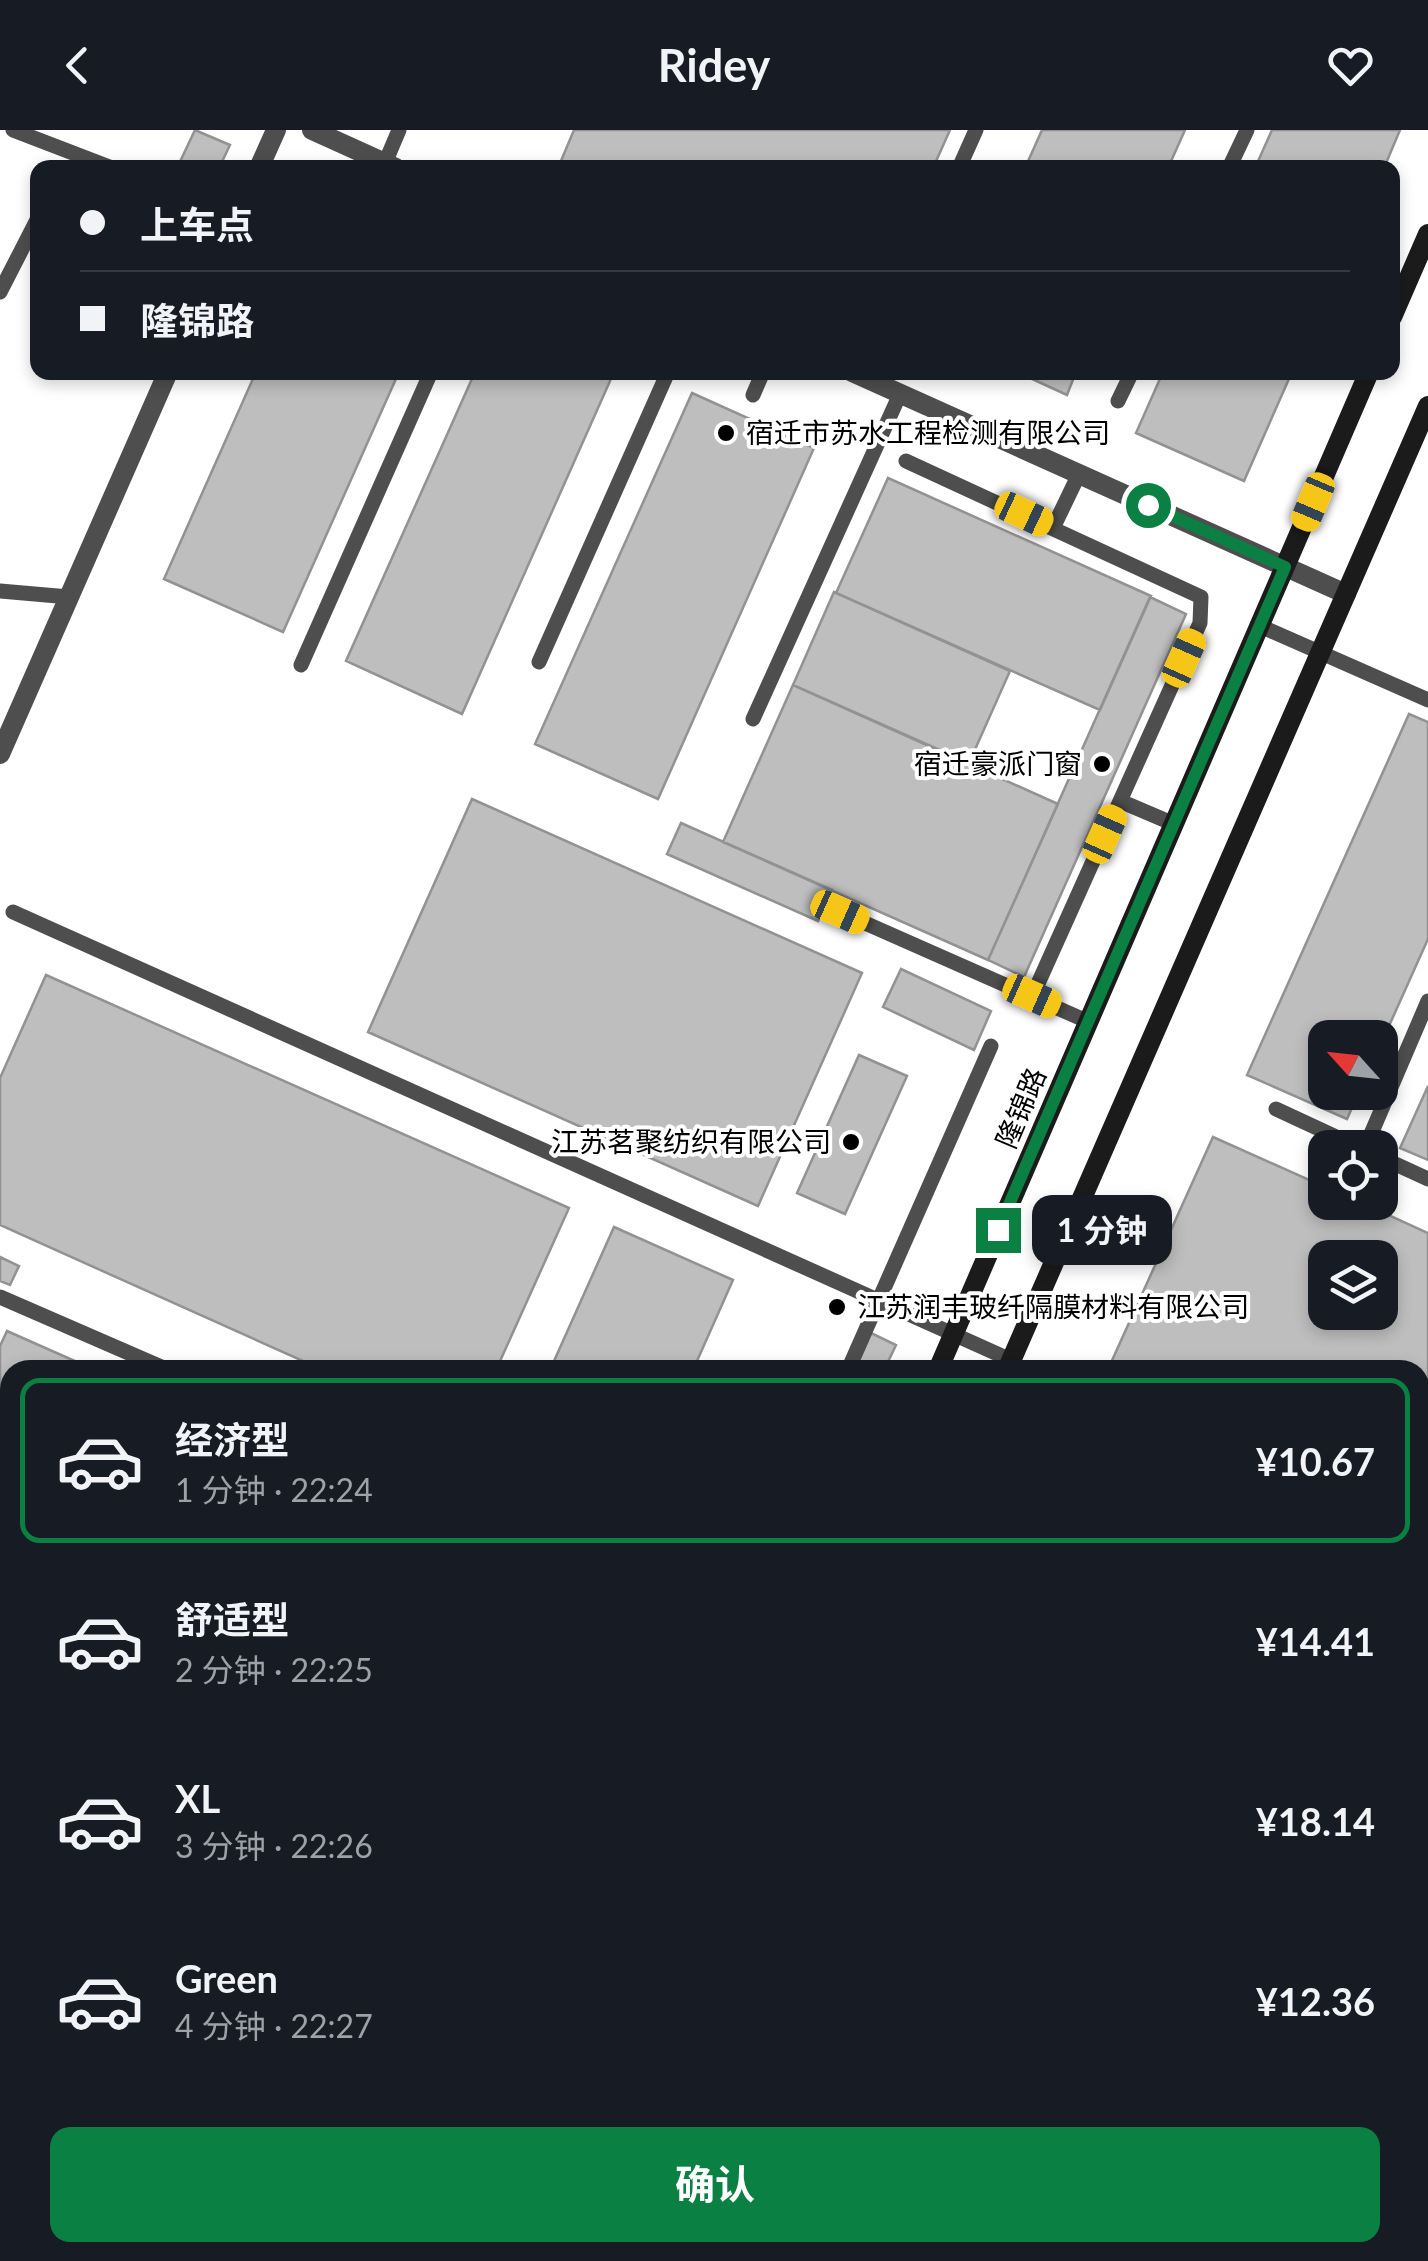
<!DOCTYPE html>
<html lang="zh">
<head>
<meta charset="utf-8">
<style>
	:root { --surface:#171b24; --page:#242831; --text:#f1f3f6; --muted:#9ea1a6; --line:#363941; --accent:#0b8043 }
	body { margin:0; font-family:Lato,"Noto Sans SC",sans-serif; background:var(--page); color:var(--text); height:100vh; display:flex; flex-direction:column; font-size:38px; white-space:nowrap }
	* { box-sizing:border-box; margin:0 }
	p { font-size:32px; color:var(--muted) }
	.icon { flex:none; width:55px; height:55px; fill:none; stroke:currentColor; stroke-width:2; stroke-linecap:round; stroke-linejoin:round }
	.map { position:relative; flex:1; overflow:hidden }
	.details { position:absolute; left:0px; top:1230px; width:1430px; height:902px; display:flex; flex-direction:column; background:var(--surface); border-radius:30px 30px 0 0; box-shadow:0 5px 15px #0003 }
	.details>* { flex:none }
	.top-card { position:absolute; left:30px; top:30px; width:1370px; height:220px; border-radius:20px; box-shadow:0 5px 15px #0003; display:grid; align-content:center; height:220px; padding:0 50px; background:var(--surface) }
	.needle { width:65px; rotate:297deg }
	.buttons { position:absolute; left:1308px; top:890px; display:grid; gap:20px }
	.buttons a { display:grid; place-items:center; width:90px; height:90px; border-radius:20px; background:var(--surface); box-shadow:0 5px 15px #0003; font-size:50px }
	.end { position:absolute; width:45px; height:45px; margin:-22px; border:12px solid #0b8043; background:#fff; box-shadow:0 0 0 5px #fff }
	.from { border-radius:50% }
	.bubble { position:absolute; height:70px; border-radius:20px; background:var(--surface); box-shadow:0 5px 15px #0003; font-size:32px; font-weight:700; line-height:70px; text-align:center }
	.car { position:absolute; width:30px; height:60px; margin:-30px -15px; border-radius:12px; box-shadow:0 0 8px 2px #0007; background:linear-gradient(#f5c518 24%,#345 0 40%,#f5c518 0 76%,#345 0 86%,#f5c518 0) }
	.top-card b { display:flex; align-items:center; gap:35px; height:95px; font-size:38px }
	.top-card b+b { border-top:2px solid var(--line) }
	.top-card i { width:25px; height:25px; background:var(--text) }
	ul { padding:18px 0 0; list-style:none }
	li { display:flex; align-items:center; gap:30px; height:165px; margin:0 20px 15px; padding:0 30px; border:5px solid transparent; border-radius:20px }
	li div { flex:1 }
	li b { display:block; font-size:38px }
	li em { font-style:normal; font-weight:700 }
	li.active { border-color:var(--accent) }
	li>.icon { width:90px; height:90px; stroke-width:1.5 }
	.primary-button { display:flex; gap:20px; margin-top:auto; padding:20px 50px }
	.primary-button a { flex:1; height:115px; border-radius:20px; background:var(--accent); color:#fff; font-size:40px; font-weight:700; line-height:115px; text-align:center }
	header { display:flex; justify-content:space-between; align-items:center; height:130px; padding:0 50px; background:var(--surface); font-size:45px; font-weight:700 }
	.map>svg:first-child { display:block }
	.building { fill:#bebebe; stroke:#929292; stroke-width:2.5; fill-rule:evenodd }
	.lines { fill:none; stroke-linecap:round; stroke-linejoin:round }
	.lane { stroke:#4e4e4e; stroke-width:15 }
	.street { stroke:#4e4e4e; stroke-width:20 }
	.secondary { stroke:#1b1b1b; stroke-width:20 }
	.route { stroke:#0b8043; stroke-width:12 }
	.poi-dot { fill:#000; stroke:#fff; stroke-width:4 }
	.labels { text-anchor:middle; stroke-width:8; stroke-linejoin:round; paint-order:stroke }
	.poi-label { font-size:28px; fill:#000; stroke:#fff; text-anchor:start }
	.street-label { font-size:28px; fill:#000; stroke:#fff }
</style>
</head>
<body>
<header><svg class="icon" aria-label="back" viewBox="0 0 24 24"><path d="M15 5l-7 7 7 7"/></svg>Ridey<svg class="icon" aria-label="heart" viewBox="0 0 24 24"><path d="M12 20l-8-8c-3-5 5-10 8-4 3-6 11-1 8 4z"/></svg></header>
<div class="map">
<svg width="1428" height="2131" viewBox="0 0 1428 2131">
	<rect width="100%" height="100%" fill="#fff"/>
	<path class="building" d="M195 0 230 15 219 38H177Z
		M574 0H950L933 38H558Z
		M1042 0H1185L1168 38H1025Z
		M1272 0H1400L1384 38H1255Z
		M256 242H399L283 502 164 449Z
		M475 242H614L462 584 346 531Z
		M1017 242H1076L1067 265Z
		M1163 242H1292L1244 351 1136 303Z
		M692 263 814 318 658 669 535 614Z
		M888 348 1151 466 1100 580 836 463Z
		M834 462 1010 541 969 633 793 555Z
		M1150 467 1186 484 1024 847 988 830Z
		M793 555 1058 674 988 830 723 712Z
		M1409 584 1428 592V809L1380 916V908H1325V962H1359L1347 989 1247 945Z
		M472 669 862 843 758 1076 368 902Z
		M681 693 832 760 818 791 667 724Z
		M901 839 991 881 974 920 883 877Z
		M46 845 569 1078 496 1240H323L0 1095V948Z
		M859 925 907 946 845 1084 797 1063Z
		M1428 956V1030L1400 1018Z
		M1213 1007 1325 1057V1072H1360L1428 1103V1314L1420 1332V1240H1121L1110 1235ZM1325 1128H1380V1182H1325Z
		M614 1097 733 1150 693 1240H550Z
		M0 1127 19 1136 10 1155 0 1151Z
		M7 1201 95 1240H10V1582L0 1578V1216Z
		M871 1203 896 1215 884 1240 857 1234Z
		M1428 1314V1365L1420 1362V1332Z
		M1420 1625 1428 1628V1734L1420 1731Z
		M0 1708 10 1712V2100L0 2095Z
		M1428 1981V2131H1361L1365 2122H1420V1999Z
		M61 2122H335L331 2131H80Z
		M1212 2122H1365L1361 2131H1231Z"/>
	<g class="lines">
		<path class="lane" d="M13 0 112 38
			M385 33 399 0
			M959 38 976 0
			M1229 38 1247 0
			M0 162 38 88
			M753 265 763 242
			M1118 271 1132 242
			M906 331 1201 467 1200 493 1032 867
			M1053 398 1079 344
			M0 461 69 467
			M1260 496 1428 570
			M539 532 668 242
			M301 535 431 242
			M753 589 900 264
			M1120 671 1174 694
			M13 782 1011 1230
			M840 782 1089 892
			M1276 979 1360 1018
			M1365 1018 1428 871
			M1380 1027 1428 1049
			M0 1167 168 1240
			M848 1240 991 916
			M1420 1439 1428 1443
			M0 1608 10 1613
			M588 2122 608 2131
			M366 2131 370 2122"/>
		<path class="street" d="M312 0 396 38
			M259 38 276 0
			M852 242 1346 464
			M0 624 168 242"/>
		<path class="secondary" d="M1392 187 1428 104
			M938 1240 1369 242
			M1007 1240 1428 276
			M553 2131 557 2122
			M617 2131 621 2122"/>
	</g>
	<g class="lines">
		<path class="route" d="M998 1100 1285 437 1148 375"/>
	</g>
	<g class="poi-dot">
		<circle cx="726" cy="303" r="10"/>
		<circle cx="1102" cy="634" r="10"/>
		<circle cx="851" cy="1012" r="10"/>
		<circle cx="837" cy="1177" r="10"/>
	</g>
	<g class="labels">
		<g class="poi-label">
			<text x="746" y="313">宿迁市苏水工程检测有限公司</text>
			<text x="1082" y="644" text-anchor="end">宿迁豪派门窗</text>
			<text x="831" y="1022" text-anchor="end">江苏茗聚纺织有限公司</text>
			<text x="857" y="1187">江苏润丰玻纤隔膜材料有限公司</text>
		</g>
		<g class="street-label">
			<text transform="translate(1021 978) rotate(-67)" y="10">隆锦路</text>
		</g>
	</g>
</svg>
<div class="buttons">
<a><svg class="needle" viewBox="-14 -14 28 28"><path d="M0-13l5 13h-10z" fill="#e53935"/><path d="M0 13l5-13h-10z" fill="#9ea1a6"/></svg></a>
<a><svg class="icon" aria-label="locate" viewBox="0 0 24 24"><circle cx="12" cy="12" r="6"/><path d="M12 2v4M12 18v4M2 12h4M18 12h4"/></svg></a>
<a><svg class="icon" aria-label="layers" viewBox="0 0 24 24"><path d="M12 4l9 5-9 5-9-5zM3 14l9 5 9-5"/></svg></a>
</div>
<i class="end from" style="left:1148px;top:375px"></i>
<i class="end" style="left:998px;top:1100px"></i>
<div class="bubble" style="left:1032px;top:1065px;width:140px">1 分钟</div>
<i class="car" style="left:1313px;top:372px;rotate:203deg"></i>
<i class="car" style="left:1024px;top:384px;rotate:115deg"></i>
<i class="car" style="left:1184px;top:528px;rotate:24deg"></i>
<i class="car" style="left:1105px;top:704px;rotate:24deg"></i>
<i class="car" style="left:840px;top:782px;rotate:114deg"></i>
<i class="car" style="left:1032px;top:866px;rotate:114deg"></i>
<div class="top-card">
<b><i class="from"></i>上车点</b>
<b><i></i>隆锦路</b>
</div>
<section class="details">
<ul>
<li class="active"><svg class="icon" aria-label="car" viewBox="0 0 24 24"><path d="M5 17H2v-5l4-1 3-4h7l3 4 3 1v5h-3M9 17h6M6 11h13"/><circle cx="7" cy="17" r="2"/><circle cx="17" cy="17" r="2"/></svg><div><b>经济型</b><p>1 分钟 · 22:24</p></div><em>¥10.67</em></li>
<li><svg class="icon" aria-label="car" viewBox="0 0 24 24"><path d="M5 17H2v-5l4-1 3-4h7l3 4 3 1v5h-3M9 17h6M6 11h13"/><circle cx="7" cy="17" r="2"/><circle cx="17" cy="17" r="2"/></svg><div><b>舒适型</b><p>2 分钟 · 22:25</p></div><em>¥14.41</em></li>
<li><svg class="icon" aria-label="car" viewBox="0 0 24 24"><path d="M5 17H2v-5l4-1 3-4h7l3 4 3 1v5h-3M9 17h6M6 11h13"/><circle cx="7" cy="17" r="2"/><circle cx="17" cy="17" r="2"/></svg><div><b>XL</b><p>3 分钟 · 22:26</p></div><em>¥18.14</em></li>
<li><svg class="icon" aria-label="car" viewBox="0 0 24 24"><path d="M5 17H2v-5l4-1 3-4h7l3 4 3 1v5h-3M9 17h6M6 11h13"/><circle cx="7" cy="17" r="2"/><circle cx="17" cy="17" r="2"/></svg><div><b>Green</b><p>4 分钟 · 22:27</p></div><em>¥12.36</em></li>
</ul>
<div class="primary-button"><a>确认</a></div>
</section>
</div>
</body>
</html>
